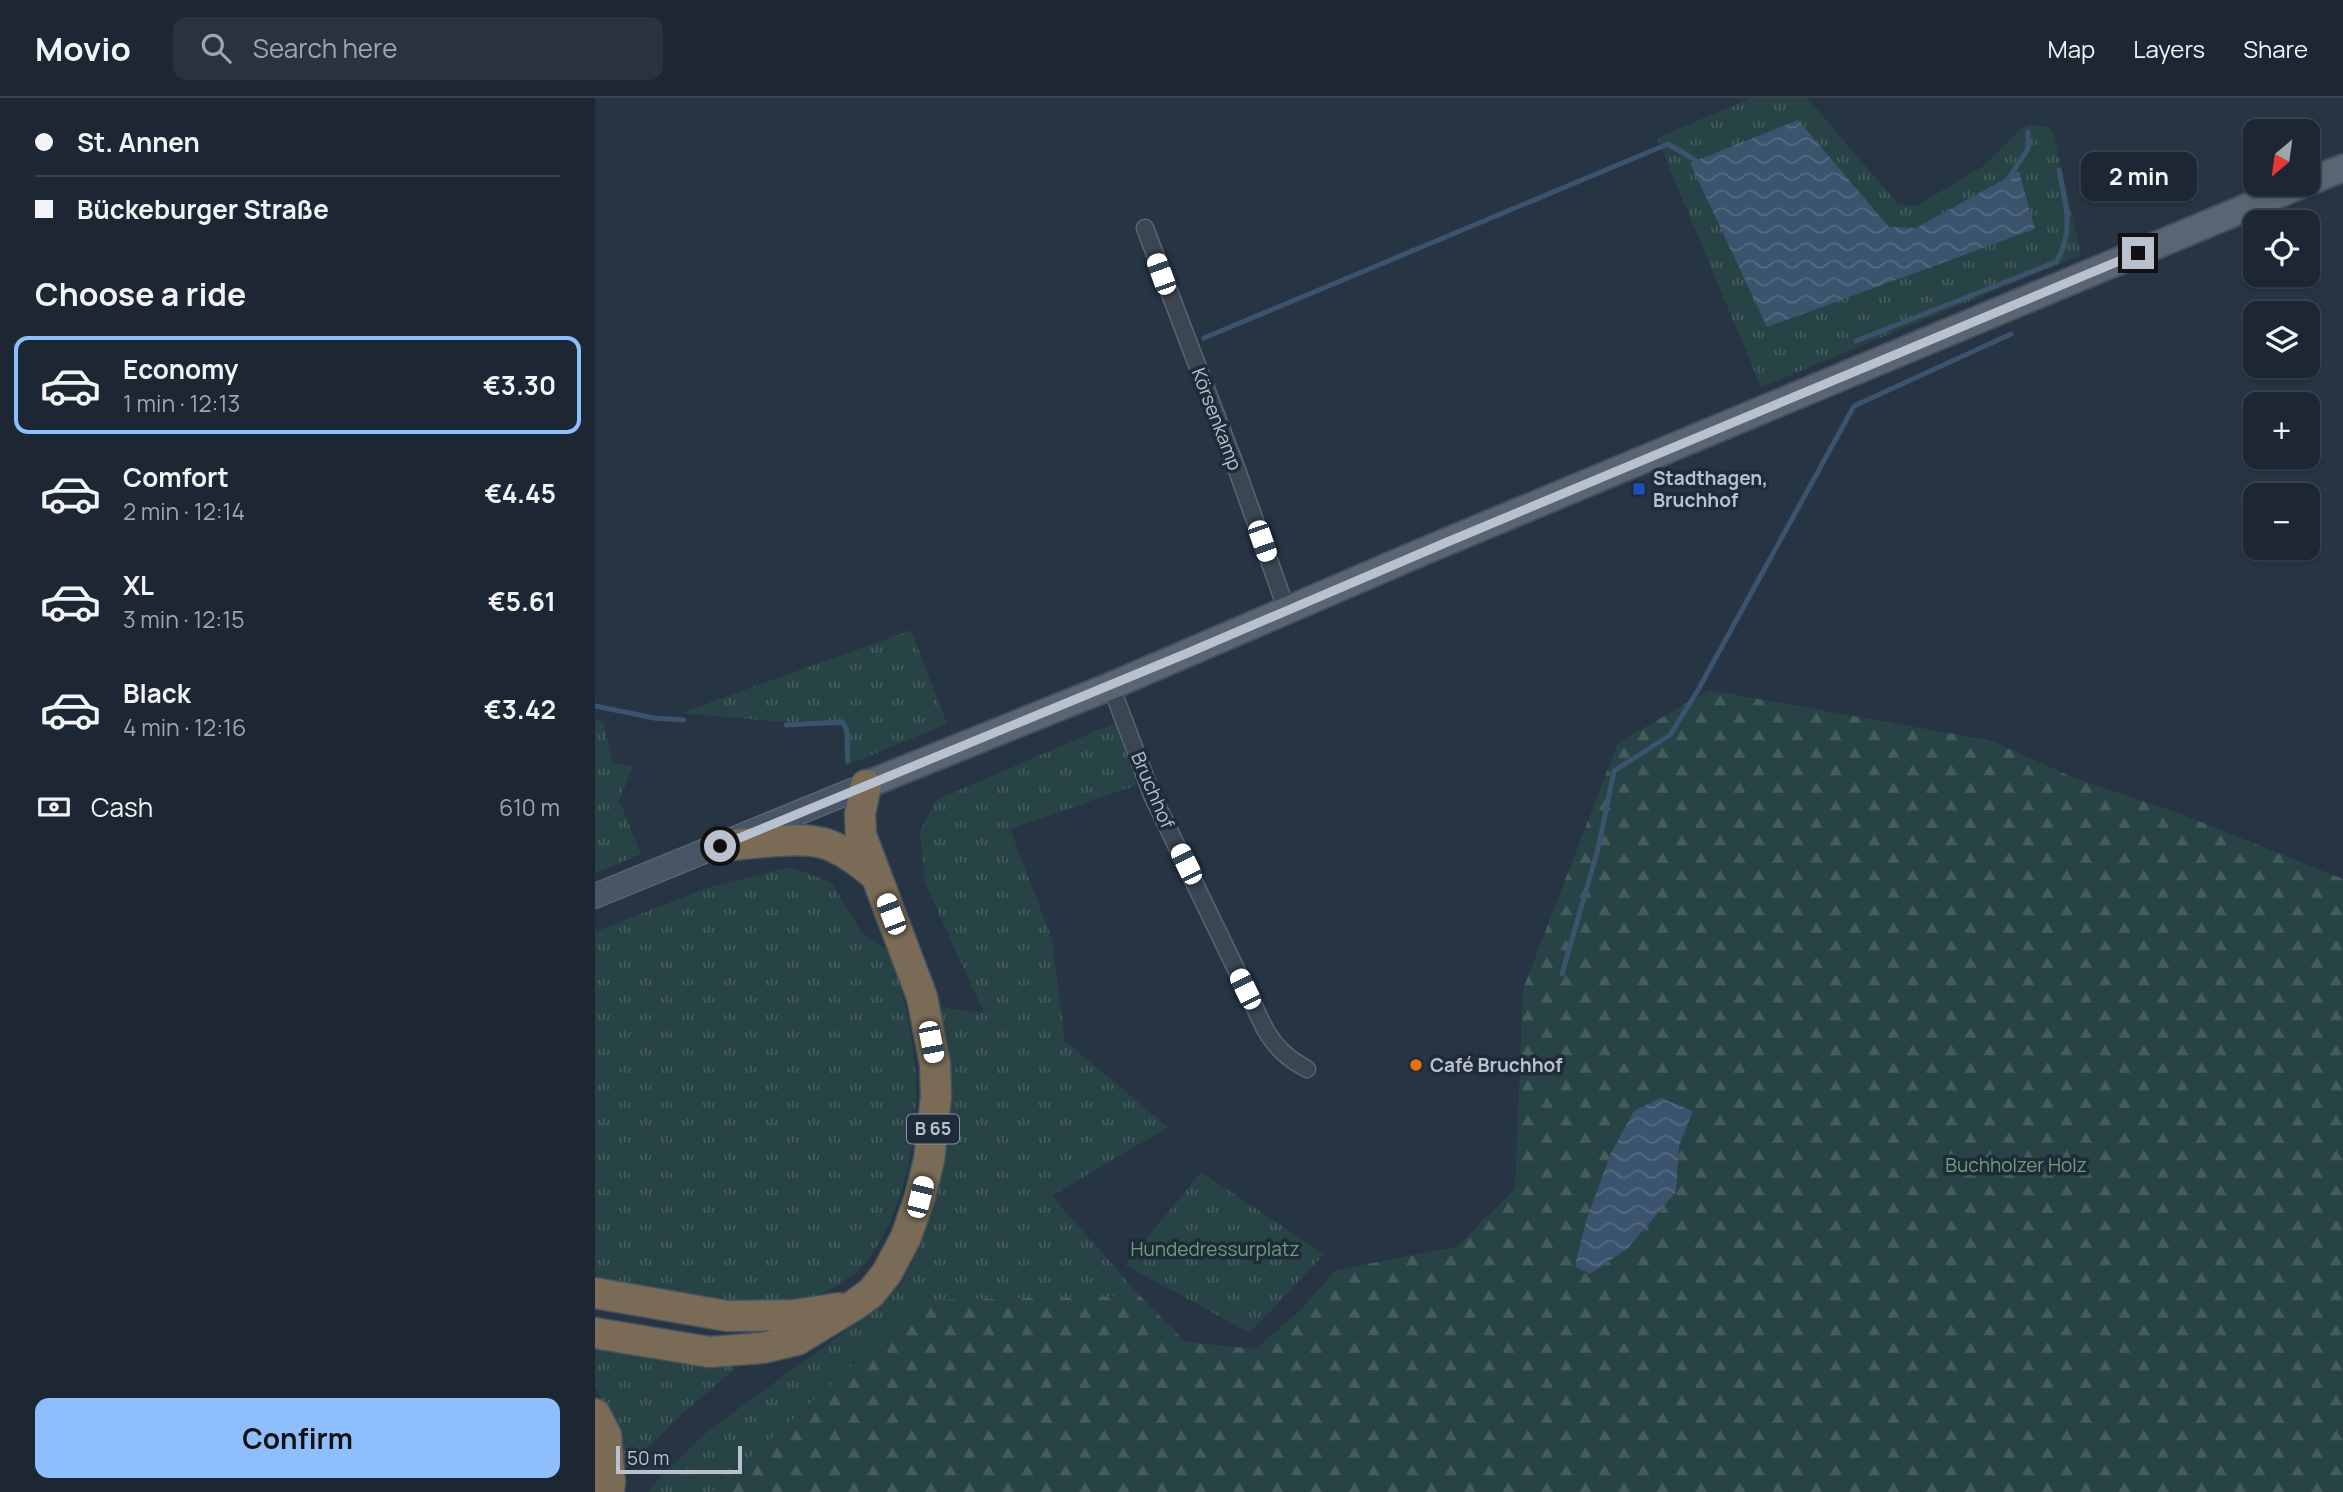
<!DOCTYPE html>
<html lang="en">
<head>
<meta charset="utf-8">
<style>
	:root { --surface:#1c2733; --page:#29333f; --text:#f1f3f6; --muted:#a0a5ac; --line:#3a444e; --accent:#8ebefc }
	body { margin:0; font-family:Manrope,sans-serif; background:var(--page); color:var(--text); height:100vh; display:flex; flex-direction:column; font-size:26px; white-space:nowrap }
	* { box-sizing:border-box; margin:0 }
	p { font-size:23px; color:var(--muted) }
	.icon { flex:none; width:38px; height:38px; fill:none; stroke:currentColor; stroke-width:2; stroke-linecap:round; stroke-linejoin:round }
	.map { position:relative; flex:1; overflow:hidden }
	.sheet { display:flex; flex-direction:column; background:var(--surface); width:595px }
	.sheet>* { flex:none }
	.banner { display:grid; align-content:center; height:154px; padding:0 35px; background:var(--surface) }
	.needle { width:46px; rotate:209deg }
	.fabs { position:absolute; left:1648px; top:21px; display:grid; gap:14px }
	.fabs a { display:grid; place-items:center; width:77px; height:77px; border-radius:14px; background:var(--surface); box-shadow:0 2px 5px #0004,0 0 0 2px var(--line); font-size:35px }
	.scale { position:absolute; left:21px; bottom:18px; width:126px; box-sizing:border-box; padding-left:7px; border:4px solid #b8c1cd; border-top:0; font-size:19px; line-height:24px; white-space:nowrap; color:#b8c1cd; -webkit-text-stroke:5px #1f2b39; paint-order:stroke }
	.end { position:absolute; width:32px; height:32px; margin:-16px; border:9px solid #b8c1cd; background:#111; box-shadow:0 0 0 4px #111 }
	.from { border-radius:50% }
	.bubble { position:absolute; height:49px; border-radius:14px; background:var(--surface); box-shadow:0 2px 5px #0004,0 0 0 2px var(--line); font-size:23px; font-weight:700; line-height:49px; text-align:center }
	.car { position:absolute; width:21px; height:42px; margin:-21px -10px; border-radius:9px; box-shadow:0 0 5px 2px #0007; background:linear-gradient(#fff 24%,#345 0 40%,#fff 0 76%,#345 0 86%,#fff 0) }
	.banner b { display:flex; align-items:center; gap:24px; height:66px; font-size:26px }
	.banner b+b { border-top:2px solid var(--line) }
	.banner i { width:18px; height:18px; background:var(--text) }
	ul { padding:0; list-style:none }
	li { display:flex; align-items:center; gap:21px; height:98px; margin:0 14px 10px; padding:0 21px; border:4px solid transparent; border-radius:14px }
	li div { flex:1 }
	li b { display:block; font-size:26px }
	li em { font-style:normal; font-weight:700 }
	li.selected { border-color:var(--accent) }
	li>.icon { width:63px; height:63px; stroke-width:1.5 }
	h2 { padding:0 35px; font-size:32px; line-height:84px }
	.pay { display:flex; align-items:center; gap:18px; height:77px; padding:0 35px; font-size:26px }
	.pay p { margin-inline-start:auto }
	.cta { display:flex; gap:14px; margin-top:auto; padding:14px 35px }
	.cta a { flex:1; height:80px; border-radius:14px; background:var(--accent); color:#111; font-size:28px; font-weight:700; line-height:80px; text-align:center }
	header { display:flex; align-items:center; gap:42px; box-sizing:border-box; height:98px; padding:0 35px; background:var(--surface); border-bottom:2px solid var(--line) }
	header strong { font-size:33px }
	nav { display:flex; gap:38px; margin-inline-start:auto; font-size:24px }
	.search { width:490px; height:63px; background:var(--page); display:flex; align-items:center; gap:18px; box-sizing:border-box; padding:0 24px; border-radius:14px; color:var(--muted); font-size:26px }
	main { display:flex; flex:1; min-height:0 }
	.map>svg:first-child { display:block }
	.grass { fill:url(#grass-tufts) }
	.forest { fill:url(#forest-firs); fill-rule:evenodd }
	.water { fill:url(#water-waves) }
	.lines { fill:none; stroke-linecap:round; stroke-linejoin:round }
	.stream { stroke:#3b536d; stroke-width:5 }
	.street-casing { stroke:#596471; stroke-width:19 }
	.secondary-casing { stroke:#596471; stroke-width:26 }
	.primary-casing { stroke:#444f5d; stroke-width:30 }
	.highway-casing { stroke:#45515e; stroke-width:33 }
	.street { stroke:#3b4653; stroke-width:16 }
	.secondary { stroke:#485567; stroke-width:23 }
	.primary { stroke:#596573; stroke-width:26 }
	.highway { stroke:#7a6b57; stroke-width:30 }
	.route { stroke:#b8c1cd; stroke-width:9 }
	.transit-dot { fill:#1a4fb4; stroke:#1f2b39; stroke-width:2.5 }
	.food-dot { fill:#e8710a; stroke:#1f2b39; stroke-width:2.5 }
	.labels { text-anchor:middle; stroke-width:7; stroke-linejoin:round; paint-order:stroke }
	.shield { fill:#1f2b39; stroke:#8a94a1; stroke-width:2 }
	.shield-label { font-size:18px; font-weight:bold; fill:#b8c1cd }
	.street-label { font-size:19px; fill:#b8c1cd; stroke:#1f2b39 }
	.poi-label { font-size:19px; font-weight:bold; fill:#b8c1cd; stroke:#1f2b39; text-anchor:start }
	.park-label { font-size:19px; fill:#6e9f77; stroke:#1f2b39 }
</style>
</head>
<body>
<header>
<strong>Movio</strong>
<div class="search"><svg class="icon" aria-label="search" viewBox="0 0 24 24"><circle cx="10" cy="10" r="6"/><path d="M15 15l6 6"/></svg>Search here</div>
<nav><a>Map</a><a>Layers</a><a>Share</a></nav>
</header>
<main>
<section class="sheet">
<div class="banner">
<b><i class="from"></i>St. Annen</b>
<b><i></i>Bückeburger Straße</b>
</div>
<h2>Choose a ride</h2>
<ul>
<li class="selected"><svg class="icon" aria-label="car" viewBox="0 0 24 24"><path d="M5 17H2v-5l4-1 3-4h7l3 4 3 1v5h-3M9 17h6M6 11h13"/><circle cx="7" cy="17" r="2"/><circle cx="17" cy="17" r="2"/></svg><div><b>Economy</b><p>1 min · 12:13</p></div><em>€3.30</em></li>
<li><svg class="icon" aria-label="car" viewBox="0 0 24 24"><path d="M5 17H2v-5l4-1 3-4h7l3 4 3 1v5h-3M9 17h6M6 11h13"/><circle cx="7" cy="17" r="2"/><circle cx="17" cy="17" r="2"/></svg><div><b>Comfort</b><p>2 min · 12:14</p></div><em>€4.45</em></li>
<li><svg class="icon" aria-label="car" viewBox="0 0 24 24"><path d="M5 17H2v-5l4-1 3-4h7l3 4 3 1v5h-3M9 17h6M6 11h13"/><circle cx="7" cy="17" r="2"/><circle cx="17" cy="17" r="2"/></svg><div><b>XL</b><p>3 min · 12:15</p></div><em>€5.61</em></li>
<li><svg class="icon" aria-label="car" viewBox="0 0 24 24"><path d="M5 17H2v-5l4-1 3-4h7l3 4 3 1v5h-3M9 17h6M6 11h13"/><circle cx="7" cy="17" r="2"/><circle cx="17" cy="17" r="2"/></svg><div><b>Black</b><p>4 min · 12:16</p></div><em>€3.42</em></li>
</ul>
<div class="pay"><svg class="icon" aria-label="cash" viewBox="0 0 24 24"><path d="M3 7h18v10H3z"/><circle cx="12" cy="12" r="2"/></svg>Cash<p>610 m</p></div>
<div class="cta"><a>Confirm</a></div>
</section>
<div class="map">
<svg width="1748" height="1394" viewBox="0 0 1748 1394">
	<defs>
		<pattern id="grass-tufts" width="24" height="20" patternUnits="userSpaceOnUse" patternTransform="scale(1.75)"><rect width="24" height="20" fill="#284345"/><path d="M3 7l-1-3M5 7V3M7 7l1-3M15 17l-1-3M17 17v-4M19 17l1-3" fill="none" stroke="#455c5f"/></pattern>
		<pattern id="forest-firs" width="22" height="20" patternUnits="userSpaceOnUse" patternTransform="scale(1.75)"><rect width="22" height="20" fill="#284345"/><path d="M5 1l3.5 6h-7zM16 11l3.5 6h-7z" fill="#455c5f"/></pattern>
		<pattern id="water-waves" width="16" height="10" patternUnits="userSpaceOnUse" patternTransform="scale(1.75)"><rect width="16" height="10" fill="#3b536d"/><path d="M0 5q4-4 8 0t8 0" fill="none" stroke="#556a81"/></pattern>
	</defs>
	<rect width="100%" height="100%" fill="#263444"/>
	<path class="grass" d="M1156 0H1212L1303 106 1321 108 1387 69 1427 30 1436 26 1456 30 1459 37 1486 157 1166 289 1062 40Z
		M316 532 352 626 250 668 248 629 86 615Z
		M0 621 8 624 18 665 38 668 24 702 46 756 0 775Z
		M520 625 542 687 415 731 457 841 470 943 573 1029 457 1098 545 1198 330 1202 117 1394H53L62 1382 113 1333 271 1218 306 1186 326 1146 343 1094 353 1034 352 975 339 908 389 915 330 785 325 734 341 702Z
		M194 769 236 784 268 837 295 853C306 891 317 928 320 968 326 1028 310 1118 270 1165 251 1187 218 1202 190 1206 182 1207 172 1205 164 1205 109 1205 54 1191 0 1182V834L112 790Z
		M606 1074 729 1156 655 1235 530 1167Z
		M0 1247 136 1266 139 1272 91 1312 33 1369 26 1368 23 1333 0 1289Z"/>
	<path class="forest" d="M1114 592 1397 643 1479 680 1586 716 1748 781V1394H117L330 1202 545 1198 591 1244 661 1251 705 1212 741 1172 861 1149 920 1091 928 891 1023 645ZM1098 1013 1084 1048 1081 1094 1032 1151Z"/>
	<path class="water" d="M1203 22 1294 129 1321 130 1424 73 1440 131 1172 229 1095 65Z
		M1066 1000 1098 1013 1084 1048 1081 1094 1032 1151 995 1176 980 1168 991 1123 1016 1055 1039 1013Z"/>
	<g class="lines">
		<path class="stream" d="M1413 81 1433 51V34
			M609 240 1073 46 1107 66
			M1261 243 1461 164C1480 134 1470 104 1464 72
			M0 608 59 620 89 622
			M191 627 247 624 252 632 253 663
			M967 876 1003 751 1019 673 1075 637 1103 592 1259 308 1416 236"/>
		<g class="street-casing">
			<path id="street" d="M550 130 642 372 692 513
				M516 588 557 697 670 931C681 950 692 960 712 971"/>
		</g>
		<g class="secondary-casing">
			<path id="secondary" d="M0 798 271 687"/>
		</g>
		<g class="primary-casing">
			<path id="primary" d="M1713 84 1748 70
				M271 687 516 588 827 454 1708 86"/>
		</g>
		<g class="highway-casing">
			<path id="highway" d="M125 748C154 746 209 737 234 747 252 754 266 765 280 777
				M0 1195 132 1218 200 1217 244 1210
				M0 1235 114 1254 168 1250 202 1242 258 1208 276 1195 292 1175 311 1139 325 1099 334 1062 341 998 340 966 327 899 266 737 265 716 271 687
				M0 1316 11 1337 15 1384 14 1394"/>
		</g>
		<use href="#street" class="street"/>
		<use href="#secondary" class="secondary"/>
		<use href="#primary" class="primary"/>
		<use href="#highway" class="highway"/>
	</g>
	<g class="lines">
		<path class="route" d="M125 748 595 554 850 445 1543 155"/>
	</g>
	<rect class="transit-dot" x="1037" y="384" width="14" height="14" rx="3.5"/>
	<circle class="food-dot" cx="821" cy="967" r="7"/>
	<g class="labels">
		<rect class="shield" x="312" y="1016.5" width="52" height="29" rx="5"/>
		<g class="shield-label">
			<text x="338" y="1037">B 65</text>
		</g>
		<g class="street-label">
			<text transform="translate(622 321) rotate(69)" y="7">Körsenkamp</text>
			<text transform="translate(558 692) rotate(67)" y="7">Bruchhof</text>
		</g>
		<g class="poi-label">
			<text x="1058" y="387">Stadthagen,<tspan x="1058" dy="22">Bruchhof</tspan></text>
			<text x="835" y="974">Café Bruchhof</text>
		</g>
		<g class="park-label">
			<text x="1421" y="1074">Buchholzer Holz</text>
			<text x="620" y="1158">Hundedressurplatz</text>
		</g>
	</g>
</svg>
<div class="fabs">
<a><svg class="needle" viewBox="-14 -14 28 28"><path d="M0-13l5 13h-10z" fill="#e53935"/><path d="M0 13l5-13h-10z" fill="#a0a5ac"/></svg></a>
<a><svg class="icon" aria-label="locate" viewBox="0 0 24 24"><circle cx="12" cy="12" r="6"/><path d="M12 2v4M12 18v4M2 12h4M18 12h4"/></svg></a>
<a><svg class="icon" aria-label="layers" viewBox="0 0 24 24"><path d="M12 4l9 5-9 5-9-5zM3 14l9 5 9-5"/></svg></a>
<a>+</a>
<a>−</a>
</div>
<div class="scale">50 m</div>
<i class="end from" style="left:125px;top:748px"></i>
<i class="end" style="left:1543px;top:155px"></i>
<div class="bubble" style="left:1486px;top:54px;width:116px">2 min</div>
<i class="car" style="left:566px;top:176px;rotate:340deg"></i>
<i class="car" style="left:667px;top:443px;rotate:161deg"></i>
<i class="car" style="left:591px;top:766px;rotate:334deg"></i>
<i class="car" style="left:296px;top:816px;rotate:339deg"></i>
<i class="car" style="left:650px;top:891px;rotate:334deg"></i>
<i class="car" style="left:336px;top:944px;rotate:169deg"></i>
<i class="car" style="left:325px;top:1099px;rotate:14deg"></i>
</div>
</main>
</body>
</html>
